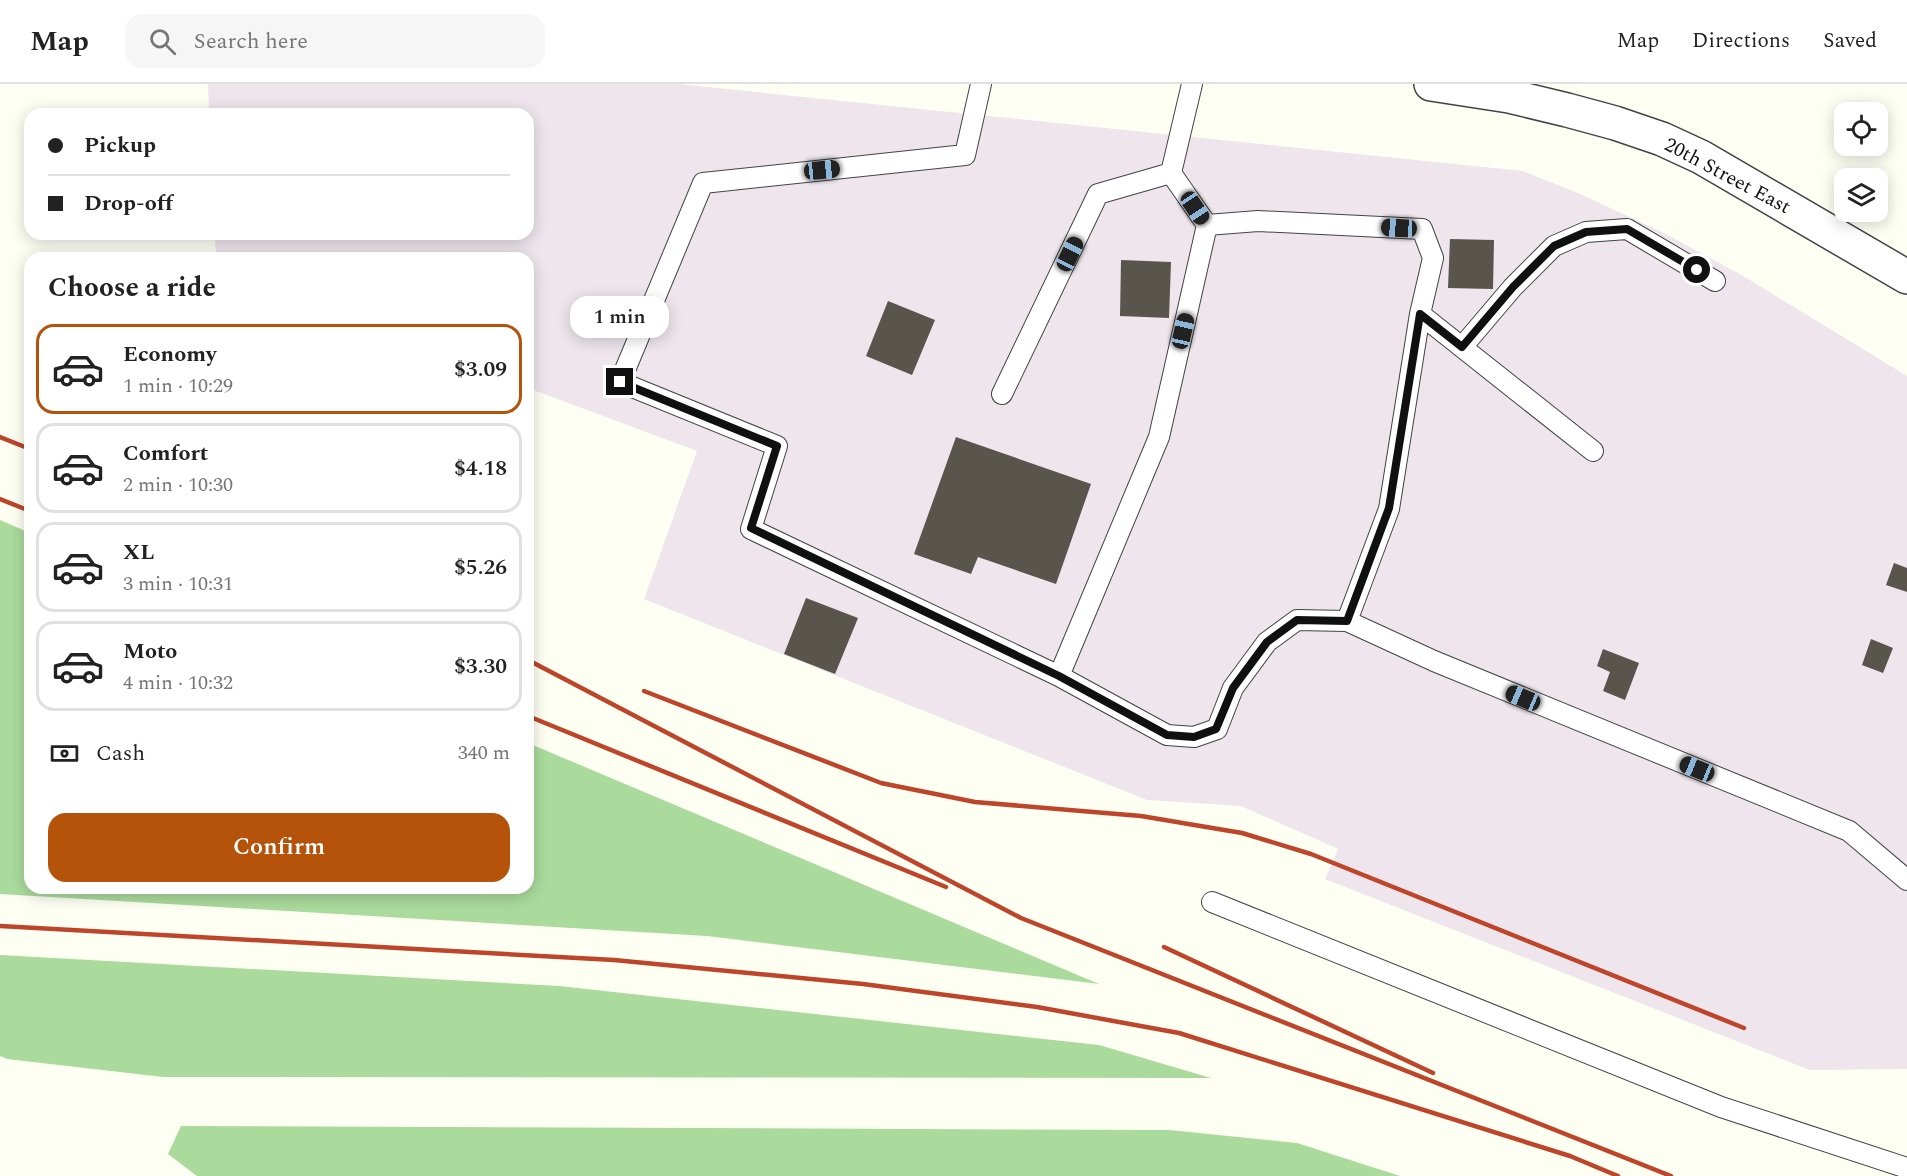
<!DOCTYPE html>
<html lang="en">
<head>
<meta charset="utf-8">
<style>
	:root { --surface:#fff; --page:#f6f6f6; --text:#222; --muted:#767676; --line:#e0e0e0; --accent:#b45309 }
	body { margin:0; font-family:Spectral,serif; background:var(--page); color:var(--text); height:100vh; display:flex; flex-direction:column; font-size:22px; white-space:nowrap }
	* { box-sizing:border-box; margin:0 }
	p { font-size:20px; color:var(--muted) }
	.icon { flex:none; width:33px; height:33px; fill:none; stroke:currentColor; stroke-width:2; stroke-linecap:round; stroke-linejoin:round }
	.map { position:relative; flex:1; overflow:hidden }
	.details { position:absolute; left:24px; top:168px; width:510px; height:642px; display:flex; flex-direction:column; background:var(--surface); border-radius:18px; box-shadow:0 3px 15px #0003 }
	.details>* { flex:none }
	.hud { position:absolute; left:24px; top:24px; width:510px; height:132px; border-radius:18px; box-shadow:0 3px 15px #0003; display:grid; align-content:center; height:132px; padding:0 24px; background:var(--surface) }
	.tools { position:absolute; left:1834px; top:18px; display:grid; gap:12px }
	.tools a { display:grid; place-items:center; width:54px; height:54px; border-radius:12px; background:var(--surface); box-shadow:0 3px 15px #0003; font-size:30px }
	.end { position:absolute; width:27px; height:27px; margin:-14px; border:8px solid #101010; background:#fff; box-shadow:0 0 0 3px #fff }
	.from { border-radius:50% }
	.bubble { position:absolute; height:42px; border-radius:18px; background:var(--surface); box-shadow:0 3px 15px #0003; font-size:20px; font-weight:600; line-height:42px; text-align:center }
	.car { position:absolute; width:18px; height:36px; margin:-18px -9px; border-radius:8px; box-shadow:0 0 4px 2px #0007; background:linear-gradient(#222 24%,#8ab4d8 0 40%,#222 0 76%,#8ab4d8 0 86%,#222 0) }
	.hud b { display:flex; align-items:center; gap:21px; height:57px; font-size:22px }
	.hud b+b { border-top:2px solid var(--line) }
	.hud i { width:15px; height:15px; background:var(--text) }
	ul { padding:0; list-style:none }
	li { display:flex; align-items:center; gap:18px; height:90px; margin:0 12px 9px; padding:0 12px; border:3px solid var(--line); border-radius:18px }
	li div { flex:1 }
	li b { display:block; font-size:22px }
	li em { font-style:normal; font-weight:600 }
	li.active { border-color:var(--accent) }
	li>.icon { width:54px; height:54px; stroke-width:1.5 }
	h2 { padding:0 24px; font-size:27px; line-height:72px }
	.pay { display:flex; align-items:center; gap:15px; height:66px; padding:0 24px; font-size:22px }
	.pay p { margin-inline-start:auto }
	.primary-button { display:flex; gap:12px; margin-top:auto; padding:12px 24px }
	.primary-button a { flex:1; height:69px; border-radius:18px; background:var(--accent); color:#fff; font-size:24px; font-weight:600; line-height:69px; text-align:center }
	header { display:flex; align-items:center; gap:36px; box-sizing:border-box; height:84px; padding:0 30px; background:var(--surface); border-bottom:2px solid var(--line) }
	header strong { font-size:28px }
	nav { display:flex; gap:33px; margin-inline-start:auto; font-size:21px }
	.search { width:420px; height:54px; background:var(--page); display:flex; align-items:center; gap:15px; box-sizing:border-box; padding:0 21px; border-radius:18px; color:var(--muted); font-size:22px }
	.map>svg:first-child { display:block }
	.industrial { fill:#eee5ed }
	.forest { fill:#aada9c }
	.building { fill:#59544c }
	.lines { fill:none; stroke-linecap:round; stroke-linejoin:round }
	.service-casing { stroke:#434343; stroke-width:22 }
	.tertiary-casing { stroke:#434343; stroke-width:36 }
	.service { stroke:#fff; stroke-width:20 }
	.tertiary { stroke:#fff; stroke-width:33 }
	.rail { stroke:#be442a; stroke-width:4.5 }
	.route { stroke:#101010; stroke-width:8 }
	.labels { text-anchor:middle; stroke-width:6; stroke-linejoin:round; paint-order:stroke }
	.street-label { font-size:20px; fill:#101010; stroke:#fff }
</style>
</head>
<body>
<header>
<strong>Map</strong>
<div class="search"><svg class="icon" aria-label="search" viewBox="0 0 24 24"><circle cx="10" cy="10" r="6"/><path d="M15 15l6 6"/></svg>Search here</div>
<nav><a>Map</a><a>Directions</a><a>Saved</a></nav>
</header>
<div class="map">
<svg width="1907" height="1092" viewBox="0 0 1907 1092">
	<rect width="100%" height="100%" fill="#fefff3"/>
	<path class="industrial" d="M208 0H678L1523 87 1578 109 1662 148 1745 193 1907 292V985L1810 986 1325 795 1338 765 1241 722 1147 716 644 515 697 367 528 304V174H216L215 150H528V30H209Z"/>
	<path class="forest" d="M0 436 30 449V804H528V659L1099 900 707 852 0 810Z
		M0 871 559 902 1099 961 1211 994 163 993 7 975 0 972Z
		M181 1042 1170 1046 1297 1059 1400 1092H197L168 1070Z"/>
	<path class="building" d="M1450 155 1494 156 1493 205 1448 204Z
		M1121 176 1171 178 1169 234 1120 232Z
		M888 217 935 236 912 291 866 272Z
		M956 353 1091 400 1056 500 978 473 971 490 914 470Z
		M1894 479 1907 484V508L1886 501Z
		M806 514 858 534 835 590 784 570Z
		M1871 555 1893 564 1883 589 1862 581Z
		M1603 565 1639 579 1625 616 1603 607 1610 588 1597 582Z"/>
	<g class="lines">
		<g class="service-casing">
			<path id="service" d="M981 0 965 71 703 99 620 298 777 362 751 445 1059 592 1159 353 1207 141
				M1171 89 1207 141 1258 137 1422 145 1433 174 1420 230 1593 367
				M1462 263 1513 203 1554 162 1586 148 1627 145 1715 197
				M1002 310 1098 110 1171 89 1192 0
				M1347 537 1389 425 1420 230
				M1059 592 1167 651 1194 653 1217 645 1233 604 1267 558 1297 536 1347 537 1434 577 1849 747 1907 796
				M1212 818 1721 1023 1907 1084"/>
		</g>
		<g class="tertiary-casing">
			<path id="tertiary" d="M1431 0 1509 12 1567 26 1615 39 1662 55 1701 73 1907 193"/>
		</g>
		<use href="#service" class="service"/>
		<use href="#tertiary" class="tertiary"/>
		<path class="rail" d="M0 353 30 365
			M0 415 30 427
			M528 576 1021 834 1671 1092
			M644 607 881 699 975 718 1141 732 1242 749 1311 770 1744 944
			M528 632 946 803
			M0 842 614 876 863 900 1037 923 1179 949 1570 1072 1618 1092
			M1164 863 1433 989"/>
	</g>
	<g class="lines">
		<path class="route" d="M620 298 777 362 751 444 1059 592 1167 651 1194 653 1216 645 1233 604 1267 558 1297 536 1347 537 1389 424 1420 230 1462 263 1513 203 1554 162 1586 148 1627 145 1697 186"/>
	</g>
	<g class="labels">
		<g class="street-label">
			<text transform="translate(1728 91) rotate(28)" y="7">20th Street East</text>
		</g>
	</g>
</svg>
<div class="tools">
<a><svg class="icon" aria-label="locate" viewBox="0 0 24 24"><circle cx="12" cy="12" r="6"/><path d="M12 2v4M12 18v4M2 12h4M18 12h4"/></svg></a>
<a><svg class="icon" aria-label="layers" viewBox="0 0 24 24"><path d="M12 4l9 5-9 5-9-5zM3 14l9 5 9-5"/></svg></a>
</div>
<i class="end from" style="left:1697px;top:186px"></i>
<i class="end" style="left:620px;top:298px"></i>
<div class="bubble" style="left:570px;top:212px;width:99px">1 min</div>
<i class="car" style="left:822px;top:86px;rotate:84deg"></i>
<i class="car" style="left:1195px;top:124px;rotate:146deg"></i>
<i class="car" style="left:1399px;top:144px;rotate:273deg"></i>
<i class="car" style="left:1070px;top:170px;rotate:26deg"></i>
<i class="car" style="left:1183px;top:247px;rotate:13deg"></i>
<i class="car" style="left:1523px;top:614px;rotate:293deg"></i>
<i class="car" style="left:1697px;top:685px;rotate:292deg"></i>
<div class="hud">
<b><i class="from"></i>Pickup</b>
<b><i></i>Drop-off</b>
</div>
<section class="details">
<h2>Choose a ride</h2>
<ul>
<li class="active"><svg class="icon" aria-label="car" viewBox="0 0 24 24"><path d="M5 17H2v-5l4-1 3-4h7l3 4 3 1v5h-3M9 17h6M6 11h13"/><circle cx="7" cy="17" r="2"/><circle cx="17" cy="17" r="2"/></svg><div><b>Economy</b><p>1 min · 10:29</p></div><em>$3.09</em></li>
<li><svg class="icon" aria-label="car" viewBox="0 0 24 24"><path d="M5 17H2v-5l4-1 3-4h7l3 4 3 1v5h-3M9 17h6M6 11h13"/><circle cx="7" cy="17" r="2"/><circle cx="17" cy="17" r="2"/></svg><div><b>Comfort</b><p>2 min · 10:30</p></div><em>$4.18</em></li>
<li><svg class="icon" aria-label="car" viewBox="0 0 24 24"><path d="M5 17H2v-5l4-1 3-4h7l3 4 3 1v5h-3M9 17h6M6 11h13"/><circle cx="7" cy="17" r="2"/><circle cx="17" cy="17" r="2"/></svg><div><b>XL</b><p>3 min · 10:31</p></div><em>$5.26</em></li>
<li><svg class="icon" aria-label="car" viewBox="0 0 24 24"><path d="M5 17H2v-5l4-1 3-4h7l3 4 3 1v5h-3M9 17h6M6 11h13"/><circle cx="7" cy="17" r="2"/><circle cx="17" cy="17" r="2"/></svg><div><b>Moto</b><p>4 min · 10:32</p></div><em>$3.30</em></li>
</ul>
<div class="pay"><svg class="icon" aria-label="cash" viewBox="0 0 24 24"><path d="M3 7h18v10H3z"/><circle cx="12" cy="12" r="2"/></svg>Cash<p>340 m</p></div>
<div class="primary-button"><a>Confirm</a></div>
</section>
</div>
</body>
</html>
